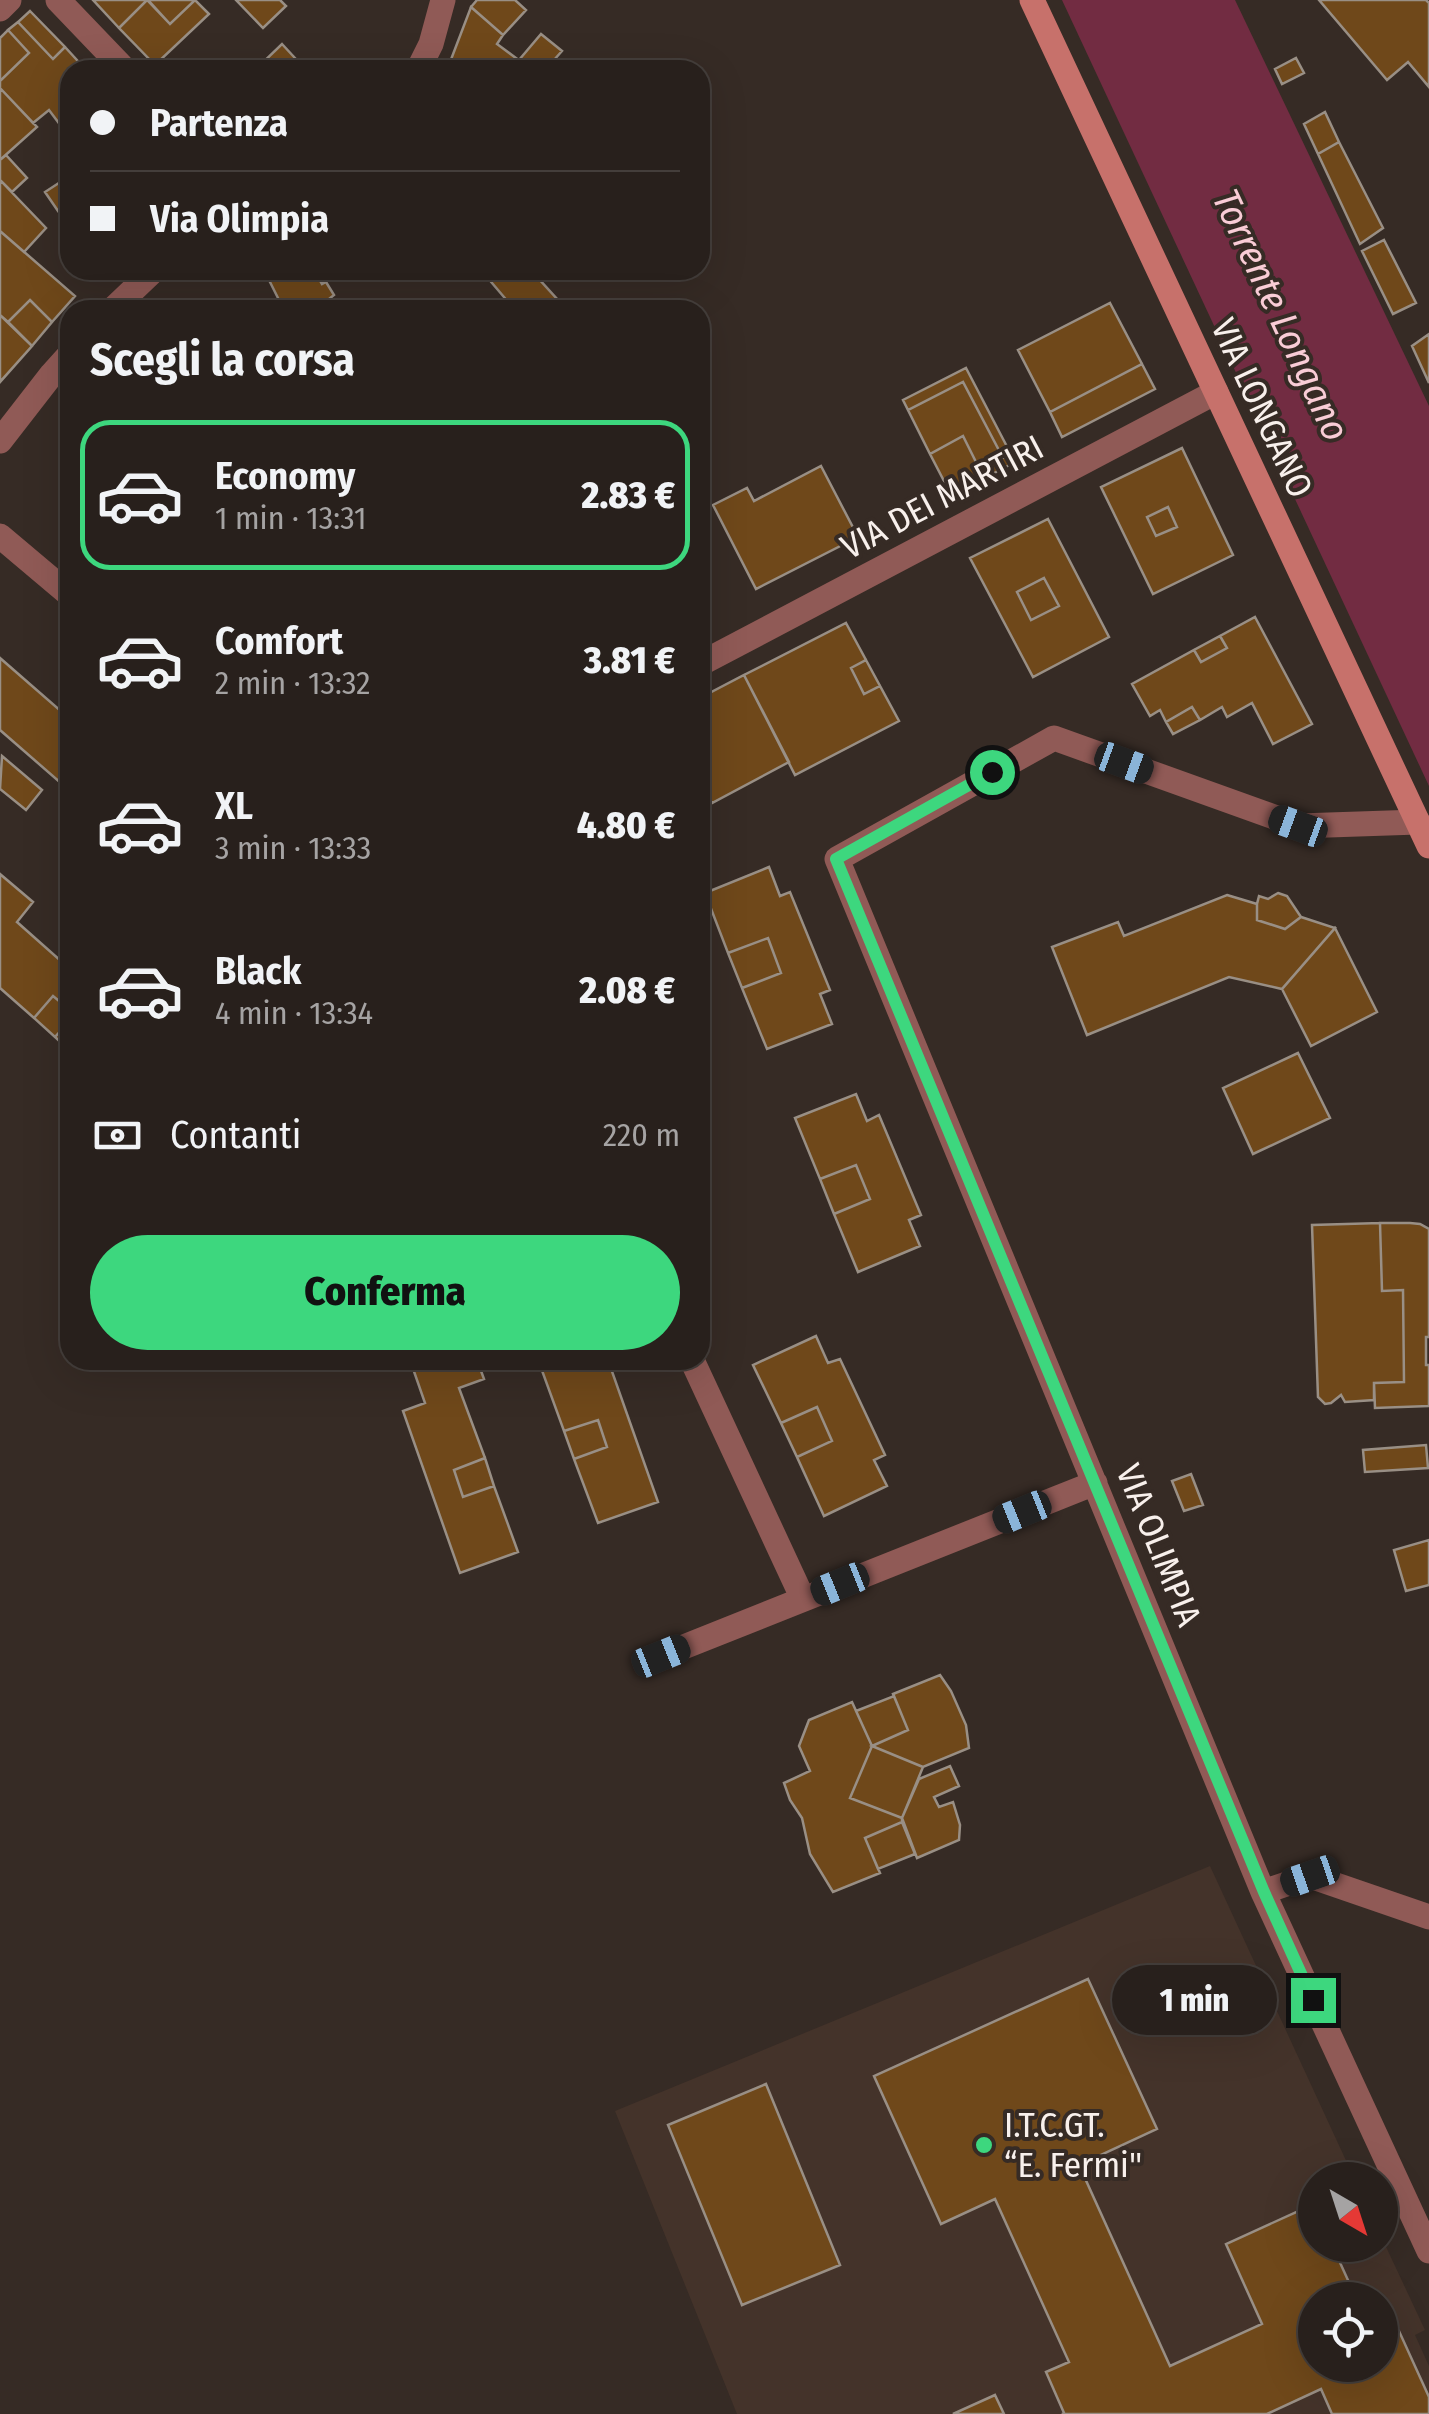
<!DOCTYPE html>
<html lang="it">
<head>
<meta charset="utf-8">
<style>
	:root { --surface:#28201c; --page:#302825; --text:#f1f3f6; --muted:#a5a3a3; --line:#443e3b; --accent:#3dd77e }
	body { margin:0; font-family:"Fira Sans Condensed",sans-serif; background:var(--page); color:var(--text); height:100vh; display:flex; flex-direction:column; font-size:38px; white-space:nowrap }
	* { box-sizing:border-box; margin:0 }
	p { font-size:32px; color:var(--muted) }
	.icon { flex:none; width:55px; height:55px; fill:none; stroke:currentColor; stroke-width:2; stroke-linecap:round; stroke-linejoin:round }
	.map { position:relative; flex:1; overflow:hidden }
	.sheet { position:absolute; left:60px; top:300px; width:650px; height:1070px; display:flex; flex-direction:column; background:var(--surface); border-radius:30px; box-shadow:0 10px 40px #0002,0 0 0 2px var(--line) }
	.sheet>* { flex:none }
	.guide { position:absolute; left:60px; top:60px; width:650px; height:220px; border-radius:30px; box-shadow:0 10px 40px #0002,0 0 0 2px var(--line); display:grid; align-content:center; height:220px; padding:0 30px; background:var(--surface) }
	.needle { width:65px; rotate:141deg }
	.fabs { position:absolute; left:1298px; top:2162px; display:grid; gap:20px }
	.fabs a { display:grid; place-items:center; width:100px; height:100px; border-radius:50%; background:var(--surface); box-shadow:0 10px 40px #0002,0 0 0 2px var(--line); font-size:50px }
	.end { position:absolute; width:45px; height:45px; margin:-22px; border:12px solid #3dd77e; background:#111; box-shadow:0 0 0 5px #111 }
	.from { border-radius:50% }
	.bubble { position:absolute; height:70px; border-radius:35px; background:var(--surface); box-shadow:0 10px 40px #0002,0 0 0 2px var(--line); font-size:32px; font-weight:800; line-height:70px; text-align:center }
	.car { position:absolute; width:30px; height:60px; margin:-30px -15px; border-radius:12px; box-shadow:0 0 8px 2px #0007; background:linear-gradient(#222 24%,#8ab4d8 0 40%,#222 0 76%,#8ab4d8 0 86%,#222 0) }
	.guide b { display:flex; align-items:center; gap:35px; height:95px; font-size:38px }
	.guide b+b { border-top:2px solid var(--line) }
	.guide i { width:25px; height:25px; background:var(--text) }
	ul { padding:0; list-style:none }
	li { display:flex; align-items:center; gap:30px; height:150px; margin:0 20px 15px; padding:0 10px; border:5px solid transparent; border-radius:30px }
	li div { flex:1 }
	li b { display:block; font-size:38px }
	li em { font-style:normal; font-weight:800 }
	li.on { border-color:var(--accent) }
	li>.icon { width:90px; height:90px; stroke-width:1.5 }
	h2 { padding:0 30px; font-size:45px; line-height:120px }
	.pay { display:flex; align-items:center; gap:25px; height:110px; padding:0 30px; font-size:38px }
	.pay p { margin-inline-start:auto }
	.cta { display:flex; gap:20px; margin-top:auto; padding:20px 30px }
	.cta a { flex:1; height:115px; border-radius:60px; background:var(--accent); color:#111; font-size:40px; font-weight:800; line-height:115px; text-align:center }
	.map>svg:first-child { display:block }
	.built { fill:#44332a; fill-rule:evenodd }
	.water { fill:#722c42 }
	.building { fill:#6f481a; stroke:#998f85; stroke-width:2.5 }
	.lines { fill:none; stroke-linecap:round; stroke-linejoin:round }
	.street { stroke:#905a56; stroke-width:25 }
	.secondary { stroke:#c7716b; stroke-width:25 }
	.route { stroke:#3dd77e; stroke-width:12 }
	.poi-dot { fill:#3dd77e; stroke:#362b25; stroke-width:4 }
	.labels { text-anchor:middle; stroke-width:8; stroke-linejoin:round; paint-order:stroke }
	.street-label { font-size:35px; fill:#f8f0ec; stroke:#362b25 }
	.poi-label { font-size:35px; fill:#f8f0ec; stroke:#362b25; text-anchor:start }
	.water-label { font-size:38px; font-style:italic; fill:#f9ccd6; stroke:#362b25 }
</style>
</head>
<body>
<div class="map">
<svg width="1429" height="2414" viewBox="0 0 1429 2414">
	<rect width="100%" height="100%" fill="#362b25"/>
	<path class="built" d="M1210 1866 1355 2180H1315V2245H1380V2234L1425 2330 1415 2335 1429 2366V2414H737L615 2111ZM1315 2300H1380V2365H1315Z"/>
	<path class="water" d="M1062 0H1235L1429 406V786Z"/>
	<path class="building" d="M93 0H147L119 28Z
		M147 0 170 24 195 0 209 14 155 65 119 28Z
		M148 0H195L170 24Z
		M236 0H280L286 6 263 28Z
		M477 0H515L526 10 503 35 471 7Z
		M1319 0H1426L1429 3V87L1408 62 1387 80Z
		M471 7 503 35 497 44 532 70H447Z
		M30 11 65 47 53 59 18 22Z
		M18 22 53 59 65 47 86 70H70V138L49 110 33 123 0 88V81L29 53 8 30Z
		M8 30 29 53 0 81V38Z
		M541 34 562 51 545 70H532L519 60Z
		M282 44 306 70H255Z
		M1296 58 1304 73 1282 84 1275 69Z
		M0 88 37 127 0 160Z
		M1325 112 1339 142 1318 154 1304 124Z
		M1339 142 1383 228 1360 244 1318 154Z
		M6 155 27 178 12 192 0 180V160Z
		M65 179 70 187V203L58 211 45 192Z
		M0 180 46 228 24 252 0 231Z
		M0 231 75 296 52 322 30 300 8 322 0 315Z
		M1384 240 1416 303 1393 314 1362 251Z
		M264 270H314L322 284 326 282 334 295 324 303 329 310H284Z
		M314 270H340L341 272 322 284Z
		M481 270H549L539 279 557 299 544 310H515Z
		M30 300 52 322 32 346 8 322Z
		M1110 303 1142 364 1050 412 1018 350Z
		M0 315 32 346 0 382Z
		M1429 334V383L1412 346Z
		M1142 364 1155 389 1062 437 1050 412Z
		M966 368 1015 462 943 500 936 488 945 483 930 454 963 436 980 470 1003 458 963 382 908 410 903 400Z
		M963 382 1003 458 980 470 963 436 930 454 908 410Z
		M1182 448 1233 555 1153 594 1101 487Z
		M821 466 858 537 756 589 713 505 747 488 754 501Z
		M1168 507 1177 527 1156 536 1147 517Z
		M1048 519 1109 637 1033 677 970 558Z
		M1044 578 1059 606 1031 620 1017 592Z
		M1255 617 1312 724 1273 744 1252 703 1227 717 1222 707 1200 720 1192 707 1166 722 1160 710 1150 716 1132 684 1194 650 1201 662 1227 648 1220 636Z
		M846 623 866 660 851 668 864 694 880 686 899 721 795 775 744 675Z
		M1220 636 1227 648 1201 662 1194 650Z
		M0 658 70 719V791L0 730Z
		M866 660 880 686 864 694 851 668Z
		M744 675 789 762 712 803 700 782V698Z
		M1192 707 1200 720 1173 734 1166 722Z
		M2 756 42 790 26 810 0 789Z
		M769 867 780 896 790 892 830 990 820 994 832 1024 767 1049 742 988 781 973 768 938 728 953 705 893Z
		M0 874 33 902 17 922 70 969V1010L53 996 34 1018 0 988Z
		M1278 893 1287 896 1301 917 1285 929 1257 920V904L1259 896 1268 899Z
		M1227 895 1257 904V920L1285 929 1301 917 1335 928 1282 989 1229 977 1087 1035 1052 947 1118 922 1124 936Z
		M1335 928 1377 1012 1311 1046 1282 989Z
		M768 938 781 973 742 988 728 953Z
		M53 996 70 1010V1021L55 1037 34 1018Z
		M70 1021V1051L55 1037Z
		M1298 1053 1330 1118 1253 1154 1223 1088Z
		M856 1094 867 1121 879 1115 921 1215 909 1220 920 1246 858 1272 834 1214 870 1199 856 1165 820 1179 795 1118Z
		M856 1165 870 1199 834 1214 820 1179Z
		M1380 1223 1382 1291 1403 1290 1404 1382 1374 1383V1400L1345 1402 1341 1395 1331 1403 1325 1404 1318 1397 1312 1225Z
		M1380 1223H1410L1420 1224 1429 1229V1337H1426V1365H1429V1406L1375 1408 1374 1383 1404 1382 1403 1290 1382 1291Z
		M816 1336 828 1363 840 1359 885 1455 874 1460 887 1486 824 1516 797 1457 832 1441 817 1407 781 1423 753 1365Z
		M410 1360H477L484 1379 459 1388 485 1458 454 1470 463 1497 494 1486 518 1552 460 1573 403 1411 425 1403Z
		M553 1360H608L658 1502 598 1523 574 1459 607 1447 598 1420 564 1431 540 1365Z
		M817 1407 832 1441 797 1457 781 1423Z
		M598 1420 607 1447 574 1459 564 1431Z
		M1426 1445 1428 1468 1365 1472 1363 1450Z
		M485 1458 494 1486 463 1497 454 1470Z
		M1191 1474 1203 1505 1184 1511 1172 1481Z
		M1429 1540V1585L1406 1591 1394 1550Z
		M940 1675 951 1691 966 1725 969 1748 923 1767 872 1746 908 1730 893 1694Z
		M894 1696 908 1730 872 1746 856 1711Z
		M852 1702 872 1746 850 1798 902 1818V1822L865 1838 880 1873 833 1892 810 1854 802 1818 790 1800 784 1783 810 1771 799 1746 809 1720Z
		M872 1746 923 1767 902 1818 850 1798Z
		M950 1766 959 1786 934 1797 939 1807 953 1802 960 1825 959 1840 917 1858 902 1818 919 1779Z
		M902 1822 915 1854 878 1869 865 1838Z
		M1088 1979 1157 2129 1079 2165 1170 2366 1262 2324 1226 2244 1314 2204 1315 2245H1332L1357 2300H1315V2365H1380V2339L1399 2331 1429 2397V2414H1332L1321 2389 1267 2414H1062L1064 2413 1046 2372 1069 2362 995 2199 941 2224 874 2076Z
		M766 2084 840 2265 742 2305 668 2125Z
		M995 2395 1004 2414H953Z"/>
	<g class="lines">
		<path class="street" d="M58 0 125 70
			M0 9 9 0
			M418 70 431 44 443 0
			M112 310 154 270
			M0 441 52 374 70 354
			M0 536 70 595
			M700 664 1216 392
			M1418 822 1299 826 1054 738 837 859 1263 1892 1429 2251
			M692 1360 803 1599
			M661 1656 1095 1483
			M1263 1892 1310 1876 1429 1917"/>
		<path class="secondary" d="M1032 0 1429 846"/>
	</g>
	<g class="lines">
		<path class="route" d="M992 772 836 859 1264 1892 1313 2000"/>
	</g>
	<circle class="poi-dot" cx="984" cy="2145" r="10"/>
	<g class="labels">
		<g class="street-label">
			<text transform="translate(1262 408) rotate(65)" y="12">VIA LONGANO</text>
			<text transform="translate(942 497) rotate(-28)" y="12">VIA DEI MARTIRI</text>
			<text transform="translate(1159 1545) rotate(68)" y="12">VIA OLIMPIA</text>
		</g>
		<g class="poi-label">
			<text x="1004" y="2137">I.T.C.GT.<tspan x="1004" dy="40">“E. Fermi"</tspan></text>
		</g>
		<g class="water-label">
			<text transform="translate(1281 315) rotate(65)" y="13">Torrente Longano</text>
		</g>
	</g>
</svg>
<div class="fabs">
<a><svg class="needle" viewBox="-14 -14 28 28"><path d="M0-13l5 13h-10z" fill="#e53935"/><path d="M0 13l5-13h-10z" fill="#a5a3a3"/></svg></a>
<a><svg class="icon" aria-label="locate" viewBox="0 0 24 24"><circle cx="12" cy="12" r="6"/><path d="M12 2v4M12 18v4M2 12h4M18 12h4"/></svg></a>
</div>
<i class="end from" style="left:992px;top:772px"></i>
<i class="end" style="left:1313px;top:2000px"></i>
<div class="bubble" style="left:1112px;top:1965px;width:165px">1 min</div>
<i class="car" style="left:1124px;top:763px;rotate:110deg"></i>
<i class="car" style="left:1298px;top:826px;rotate:290deg"></i>
<i class="car" style="left:1022px;top:1512px;rotate:248deg"></i>
<i class="car" style="left:840px;top:1584px;rotate:248deg"></i>
<i class="car" style="left:661px;top:1656px;rotate:68deg"></i>
<i class="car" style="left:1310px;top:1876px;rotate:251deg"></i>
<div class="guide">
<b><i class="from"></i>Partenza</b>
<b><i></i>Via Olimpia</b>
</div>
<section class="sheet">
<h2>Scegli la corsa</h2>
<ul>
<li class="on"><svg class="icon" aria-label="car" viewBox="0 0 24 24"><path d="M5 17H2v-5l4-1 3-4h7l3 4 3 1v5h-3M9 17h6M6 11h13"/><circle cx="7" cy="17" r="2"/><circle cx="17" cy="17" r="2"/></svg><div><b>Economy</b><p>1 min · 13:31</p></div><em>2.83 €</em></li>
<li><svg class="icon" aria-label="car" viewBox="0 0 24 24"><path d="M5 17H2v-5l4-1 3-4h7l3 4 3 1v5h-3M9 17h6M6 11h13"/><circle cx="7" cy="17" r="2"/><circle cx="17" cy="17" r="2"/></svg><div><b>Comfort</b><p>2 min · 13:32</p></div><em>3.81 €</em></li>
<li><svg class="icon" aria-label="car" viewBox="0 0 24 24"><path d="M5 17H2v-5l4-1 3-4h7l3 4 3 1v5h-3M9 17h6M6 11h13"/><circle cx="7" cy="17" r="2"/><circle cx="17" cy="17" r="2"/></svg><div><b>XL</b><p>3 min · 13:33</p></div><em>4.80 €</em></li>
<li><svg class="icon" aria-label="car" viewBox="0 0 24 24"><path d="M5 17H2v-5l4-1 3-4h7l3 4 3 1v5h-3M9 17h6M6 11h13"/><circle cx="7" cy="17" r="2"/><circle cx="17" cy="17" r="2"/></svg><div><b>Black</b><p>4 min · 13:34</p></div><em>2.08 €</em></li>
</ul>
<div class="pay"><svg class="icon" aria-label="cash" viewBox="0 0 24 24"><path d="M3 7h18v10H3z"/><circle cx="12" cy="12" r="2"/></svg>Contanti<p>220 m</p></div>
<div class="cta"><a>Conferma</a></div>
</section>
</div>
</body>
</html>
